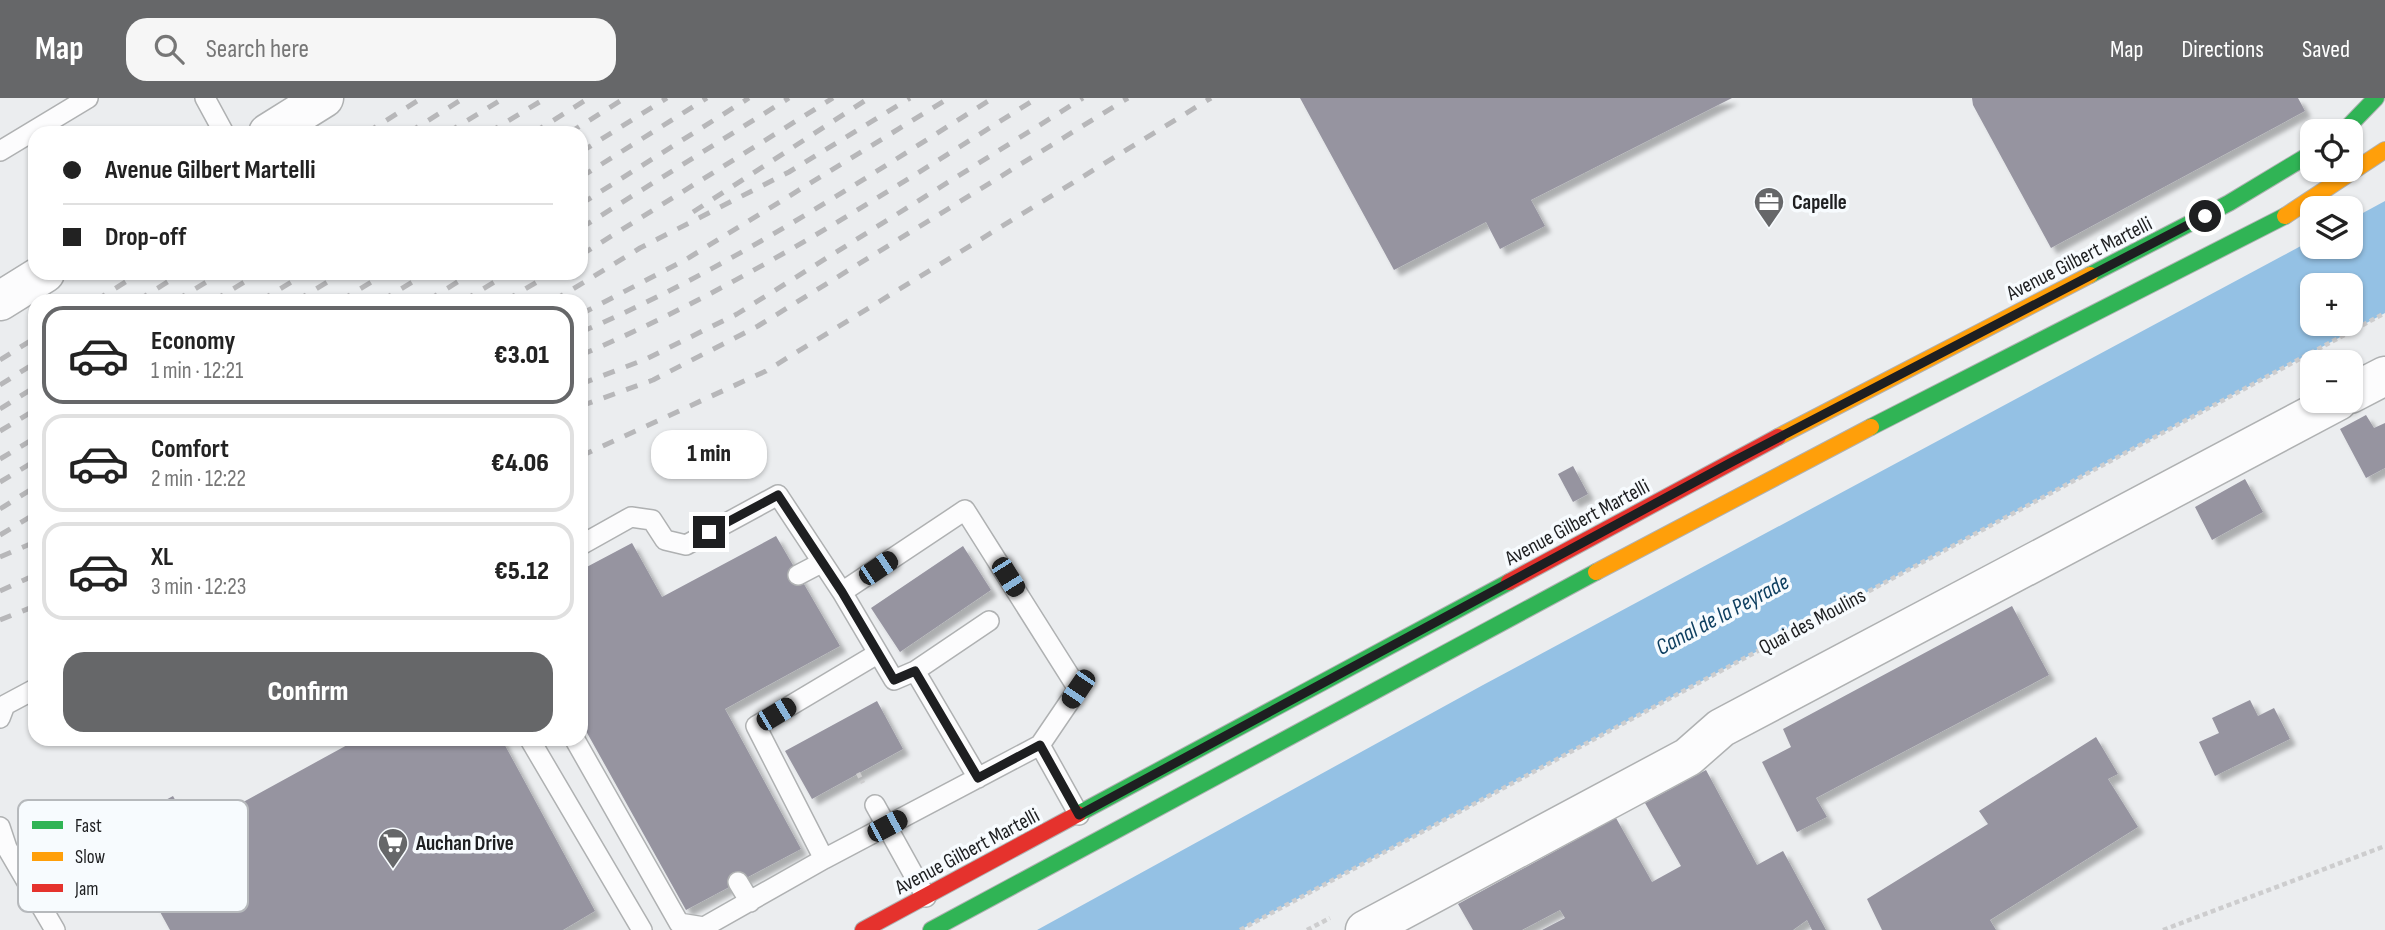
<!DOCTYPE html>
<html lang="en">
<head>
<meta charset="utf-8">
<style>
	:root { --surface:#fff; --page:#f6f6f6; --text:#222; --muted:#767676; --line:#e0e0e0; --accent:#666769 }
	body { margin:0; font-family:"Sofia Sans Condensed",sans-serif; background:var(--page); color:var(--text); height:100vh; display:flex; flex-direction:column; font-size:26px; white-space:nowrap }
	* { box-sizing:border-box; margin:0 }
	p { font-size:23px; color:var(--muted) }
	.icon { flex:none; width:38px; height:38px; fill:none; stroke:currentColor; stroke-width:2; stroke-linecap:round; stroke-linejoin:round }
	.map { position:relative; flex:1; overflow:hidden }
	.details { position:absolute; left:28px; top:196px; width:560px; height:452px; display:flex; flex-direction:column; background:var(--surface); border-radius:21px; box-shadow:0 2px 5px #0004 }
	.details>* { flex:none }
	.guide { position:absolute; left:28px; top:28px; width:560px; height:154px; border-radius:21px; box-shadow:0 2px 5px #0004; display:grid; align-content:center; height:154px; padding:0 35px; background:var(--surface) }
	.buttons { position:absolute; left:2300px; top:21px; display:grid; gap:14px }
	.buttons a { display:grid; place-items:center; width:63px; height:63px; border-radius:14px; background:var(--surface); box-shadow:0 2px 5px #0004; font-size:35px }
	.end { position:absolute; width:32px; height:32px; margin:-16px; border:9px solid #1e1f21; background:#fff; box-shadow:0 0 0 4px #fff }
	.from { border-radius:50% }
	.bubble { position:absolute; height:49px; border-radius:21px; background:var(--surface); box-shadow:0 2px 5px #0004; font-size:23px; font-weight:800; line-height:49px; text-align:center }
	.car { position:absolute; width:21px; height:42px; margin:-21px -10px; border-radius:9px; box-shadow:0 0 5px 2px #0007; background:linear-gradient(#222 24%,#8ab4d8 0 40%,#222 0 76%,#8ab4d8 0 86%,#222 0) }
	.guide b { display:flex; align-items:center; gap:24px; height:66px; font-size:26px }
	.guide b+b { border-top:2px solid var(--line) }
	.guide i { width:18px; height:18px; background:var(--text) }
	ul { padding:12px 0 0; list-style:none }
	li { display:flex; align-items:center; gap:21px; height:98px; margin:0 14px 10px; padding:0 21px; border:4px solid var(--line); border-radius:21px }
	li div { flex:1 }
	li b { display:block; font-size:26px }
	li em { font-style:normal; font-weight:800 }
	li.on { border-color:var(--accent) }
	li>.icon { width:63px; height:63px; stroke-width:1.5 }
	.button { display:flex; gap:14px; margin-top:auto; padding:14px 35px }
	.button a { flex:1; height:80px; border-radius:21px; background:var(--accent); color:#fff; font-size:28px; font-weight:800; line-height:80px; text-align:center }
	header { display:flex; align-items:center; gap:42px; box-sizing:border-box; height:98px; padding:0 35px; background:var(--accent); color:#fff }
	header strong { font-size:33px }
	nav { display:flex; gap:38px; margin-inline-start:auto; font-size:24px }
	.search { width:490px; height:63px; background:var(--page); display:flex; align-items:center; gap:18px; box-sizing:border-box; padding:0 24px; border-radius:21px; color:var(--muted); font-size:26px }
	.map>svg:first-child { display:block }
	.water { fill:#94c1e4; fill-rule:evenodd }
	.building { fill:#9694a0; filter:url(#shadow) }
	.lines { fill:none; stroke-linecap:round; stroke-linejoin:round }
	.lane-casing { stroke:#afb1b2; stroke-width:22 }
	.street-casing { stroke:#afb1b2; stroke-width:41 }
	.fast-casing { stroke:#afb1b2; stroke-width:18 }
	.slow-casing { stroke:#afb1b2; stroke-width:18 }
	.jam-casing { stroke:#afb1b2; stroke-width:18 }
	.path { stroke:#cdcdce; stroke-width:4.5; stroke-dasharray:5 3.5; stroke-linecap:butt }
	.lane { stroke:#fcfcfd; stroke-width:19 }
	.street { stroke:#fcfcfd; stroke-width:38 }
	.fast { stroke:#30b455; stroke-width:16 }
	.slow { stroke:#ff9f0a; stroke-width:16 }
	.jam { stroke:#e5322d; stroke-width:16 }
	.rail { stroke:#b7b7b9; stroke-width:5; stroke-dasharray:12 12; stroke-linecap:butt }
	.route { stroke:#1e1f21; stroke-width:9 }
	.labels { text-anchor:middle; stroke-width:7; stroke-linejoin:round; paint-order:stroke }
	.poi-label { font-size:21px; font-weight:bold; fill:#1e1f21; stroke:#f7fbfe; text-anchor:start }
	.street-label { font-size:21px; fill:#1e1f21; stroke:#f7fbfe }
	.water-label { font-size:23px; font-style:italic; fill:#0e3f60; stroke:#f7fbfe }
	.key { fill:#f7fbfe; stroke:#b6b9bc; stroke-width:2 }
	.key-label { font-size:19px; fill:#1e1f21 }
</style>
</head>
<body>
<header>
<strong>Map</strong>
<div class="search"><svg class="icon" aria-label="search" viewBox="0 0 24 24"><circle cx="10" cy="10" r="6"/><path d="M15 15l6 6"/></svg>Search here</div>
<nav><a>Map</a><a>Directions</a><a>Saved</a></nav>
</header>
<div class="map">
<svg width="2385" height="832" viewBox="0 0 2385 832">
	<defs>
		<filter id="shadow"><feDropShadow dx="6" dy="6" stdDeviation="2" flood-color="#0004"/></filter>
	</defs>
	<rect width="100%" height="100%" fill="#ebedef"/>
	<path class="water" d="M2385 103V215L1240 832H1037L1483 587 2312 142V149H2350V122ZM2312 187H2350V226H2312Z"/>
	<path class="building" d="M1300 0H1732L1531 102 1545 128 1500 151 1486 124 1394 172Z
		M1972 0H2298L2305 13 2051 150 1973 7Z
		M2366 317 2374 330 2385 325V370L2366 380 2340 331Z
		M1573 368 1588 396 1573 404 1558 376Z
		M2245 381 2263 414 2212 442 2195 409Z
		M776 438 840 548 725 611 801 751 686 812 581 624V472L632 445 662 499Z
		M963 448 991 492 900 554 871 510Z
		M2012 508 2049 577 1816 700 1827 719 1797 734 1762 664 1791 649 1783 631Z
		M2250 602 2258 618 2274 610 2290 641 2215 678 2199 644 2219 635 2212 620Z
		M877 603 903 651 812 701 785 653Z
		M2096 639 2118 676 2108 681 2138 729 1990 822 1996 832H1882L1867 801 1988 726 1979 713Z
		M360 640H501L595 813 563 832H170L114 730 173 698 192 732Z
		M1706 672 1757 767 1783 753 1826 832H1812L1807 822 1793 832H1542L1565 820 1560 812 1522 832H1473L1458 806 1616 720 1652 784 1681 768 1645 705Z"/>
	<g class="lines">
		<g class="lane-casing">
			<path id="lane" d="M205 0 224 35
				M0 53 88 0
				M581 447 631 419 652 422 665 442 686 447 778 397 842 494 894 582 915 573 989 523
				M798 477 821 465
				M842 494 965 412 1078 591 1040 647 1079 717
				M915 573 978 680
				M0 620 5 607 35 591
				M529 640 642 832
				M574 640 679 825 704 829 824 761 1040 647
				M875 707 926 799
				M0 729 7 750 55 832
				M824 761 756 628 877 556
				M738 784 750 804"/>
		</g>
		<g class="street-casing">
			<path id="street" d="M268 35 324 0
				M0 203 45 175
				M2350 296 2385 278
				M1365 832 1688 659 1721 630 2338 303"/>
		</g>
		<g class="fast-casing">
			<path id="fast" d="M2344 33 2376 0
				M2090 177 2229 105 2312 55
				M1871 329 2285 118
				M1078 716 1509 484
				M931 832 1596 474"/>
		</g>
		<g class="slow-casing">
			<path id="slow" d="M2285 118 2385 52
				M1778 339 2090 177
				M1596 474 1871 329"/>
		</g>
		<g class="jam-casing">
			<path id="jam" d="M1509 484 1778 339
				M863 832 1078 716"/>
		</g>
		<path class="path" d="M858 675 863 685
			M1240 832 2385 215
			M1307 832 1330 820
			M2163 832 2385 748"/>
		<use href="#lane" class="lane"/>
		<use href="#street" class="street"/>
		<use href="#fast" class="fast"/>
		<use href="#slow" class="slow"/>
		<use href="#jam" class="jam"/>
		<path class="rail" d="M366 35 422 0
			M408 35 464 0
			M447 35 504 0
			M488 35 546 0
			M533 35 589 0
			M569 35 625 0
			M581 54 667 0
			M581 79 707 0
			M581 106 749 0
			M693 114 869 0
			M581 130 789 0
			M581 157 833 0
			M95 203 140 175
			M137 203 182 175
			M175 203 221 175
			M213 203 259 175
			M260 203 306 175
			M296 203 342 175
			M340 203 386 175
			M381 203 427 175
			M427 203 472 175
			M463 203 509 175
			M505 203 552 175
			M553 203 640 150 789 74 910 0
			M581 216 685 162 949 0
			M581 234C727 172 859 84 993 0
			M581 257C742 189 889 93 1037 0
			M0 262 35 240
			M581 286 646 261 737 216 1083 0
			M0 287 35 265
			M581 308 653 282 758 228 1128 0
			M0 311 35 289
			M0 333 35 312
			M581 358 766 273 1211 0
			M0 361 35 340
			M0 384 35 363
			M0 411 35 389
			M0 437 35 416
			M0 459 35 444
			M0 493 35 477
			M0 522 35 508"/>
	</g>
	<g class="lines">
		<path class="route" d="M709 434 778 397 842 494 894 582 915 573 978 680 1040 647 1079 717 1730 365 2205 118"/>
	</g>
	<defs>
		<g id="office-pin" transform="scale(1.575)"><path d="M0 17L-7.5 6A9.5 9.5 0 1 1 7.5 6Z" fill="#666769" stroke="#f7fbfe"/><path d="M-6-3h4V-5.5h4V-3h4V5H-6ZM-1-4.5V-3h2v-1.5ZM-6 0V1H6V0Z" fill="#fff"/></g>
		<g id="supermarket-pin" transform="scale(1.575)"><path d="M0 17L-7.5 6A9.5 9.5 0 1 1 7.5 6Z" fill="#666769" stroke="#f7fbfe"/><path d="M-6-5.5h2.5l.6 2H6L4.5 2H-2.5L-4.4-4H-6ZM-1.5 3.2a1.3 1.3 0 1 0 .1 0ZM3 3.2a1.3 1.3 0 1 0 .1 0Z" fill="#fff"/></g>
	</defs>
	<g fill-rule="evenodd">
		<use href="#office-pin" x="1769" y="104"/>
		<use href="#supermarket-pin" x="393" y="745"/>
	</g>
	<g class="labels">
		<g class="poi-label">
			<text x="1792" y="111">Capelle</text>
			<text x="416" y="752">Auchan Drive</text>
		</g>
		<g class="street-label">
			<text transform="translate(2079 160) rotate(-27)" y="7">Avenue Gilbert Martelli</text>
			<text transform="translate(1577 424) rotate(-28)" y="7">Avenue Gilbert Martelli</text>
			<text transform="translate(1812 523) rotate(-28)" y="7">Quai des Moulins</text>
			<text transform="translate(967 753) rotate(-28)" y="7">Avenue Gilbert Martelli</text>
		</g>
		<g class="water-label">
			<text transform="translate(1722 516) rotate(-28)" y="8">Canal de la Peyrade</text>
		</g>
	</g>
	<rect x="18" y="702" width="230" height="112" rx="10" class="key"/>
	<rect x="32" y="723" width="31" height="8" fill="#30b455"/>
	<rect x="32" y="754" width="31" height="9" fill="#ff9f0a"/>
	<rect x="32" y="786" width="31" height="8" fill="#e5322d"/>
	<g class="key-label">
		<text x="75" y="734">Fast</text>
		<text x="75" y="765">Slow</text>
		<text x="75" y="797">Jam</text>
	</g>
</svg>
<div class="buttons">
<a><svg class="icon" aria-label="locate" viewBox="0 0 24 24"><circle cx="12" cy="12" r="6"/><path d="M12 2v4M12 18v4M2 12h4M18 12h4"/></svg></a>
<a><svg class="icon" aria-label="layers" viewBox="0 0 24 24"><path d="M12 4l9 5-9 5-9-5zM3 14l9 5 9-5"/></svg></a>
<a>+</a>
<a>−</a>
</div>
<i class="end from" style="left:2205px;top:118px"></i>
<i class="end" style="left:709px;top:434px"></i>
<div class="bubble" style="left:651px;top:332px;width:116px">1 min</div>
<i class="car" style="left:878px;top:470px;rotate:56deg"></i>
<i class="car" style="left:1008px;top:479px;rotate:148deg"></i>
<i class="car" style="left:1078px;top:591px;rotate:214deg"></i>
<i class="car" style="left:776px;top:616px;rotate:59deg"></i>
<i class="car" style="left:887px;top:728px;rotate:62deg"></i>
<div class="guide">
<b><i class="from"></i>Avenue Gilbert Martelli</b>
<b><i></i>Drop-off</b>
</div>
<section class="details">
<ul>
<li class="on"><svg class="icon" aria-label="car" viewBox="0 0 24 24"><path d="M5 17H2v-5l4-1 3-4h7l3 4 3 1v5h-3M9 17h6M6 11h13"/><circle cx="7" cy="17" r="2"/><circle cx="17" cy="17" r="2"/></svg><div><b>Economy</b><p>1 min · 12:21</p></div><em>€3.01</em></li>
<li><svg class="icon" aria-label="car" viewBox="0 0 24 24"><path d="M5 17H2v-5l4-1 3-4h7l3 4 3 1v5h-3M9 17h6M6 11h13"/><circle cx="7" cy="17" r="2"/><circle cx="17" cy="17" r="2"/></svg><div><b>Comfort</b><p>2 min · 12:22</p></div><em>€4.06</em></li>
<li><svg class="icon" aria-label="car" viewBox="0 0 24 24"><path d="M5 17H2v-5l4-1 3-4h7l3 4 3 1v5h-3M9 17h6M6 11h13"/><circle cx="7" cy="17" r="2"/><circle cx="17" cy="17" r="2"/></svg><div><b>XL</b><p>3 min · 12:23</p></div><em>€5.12</em></li>
</ul>
<div class="button"><a>Confirm</a></div>
</section>
</div>
</body>
</html>
